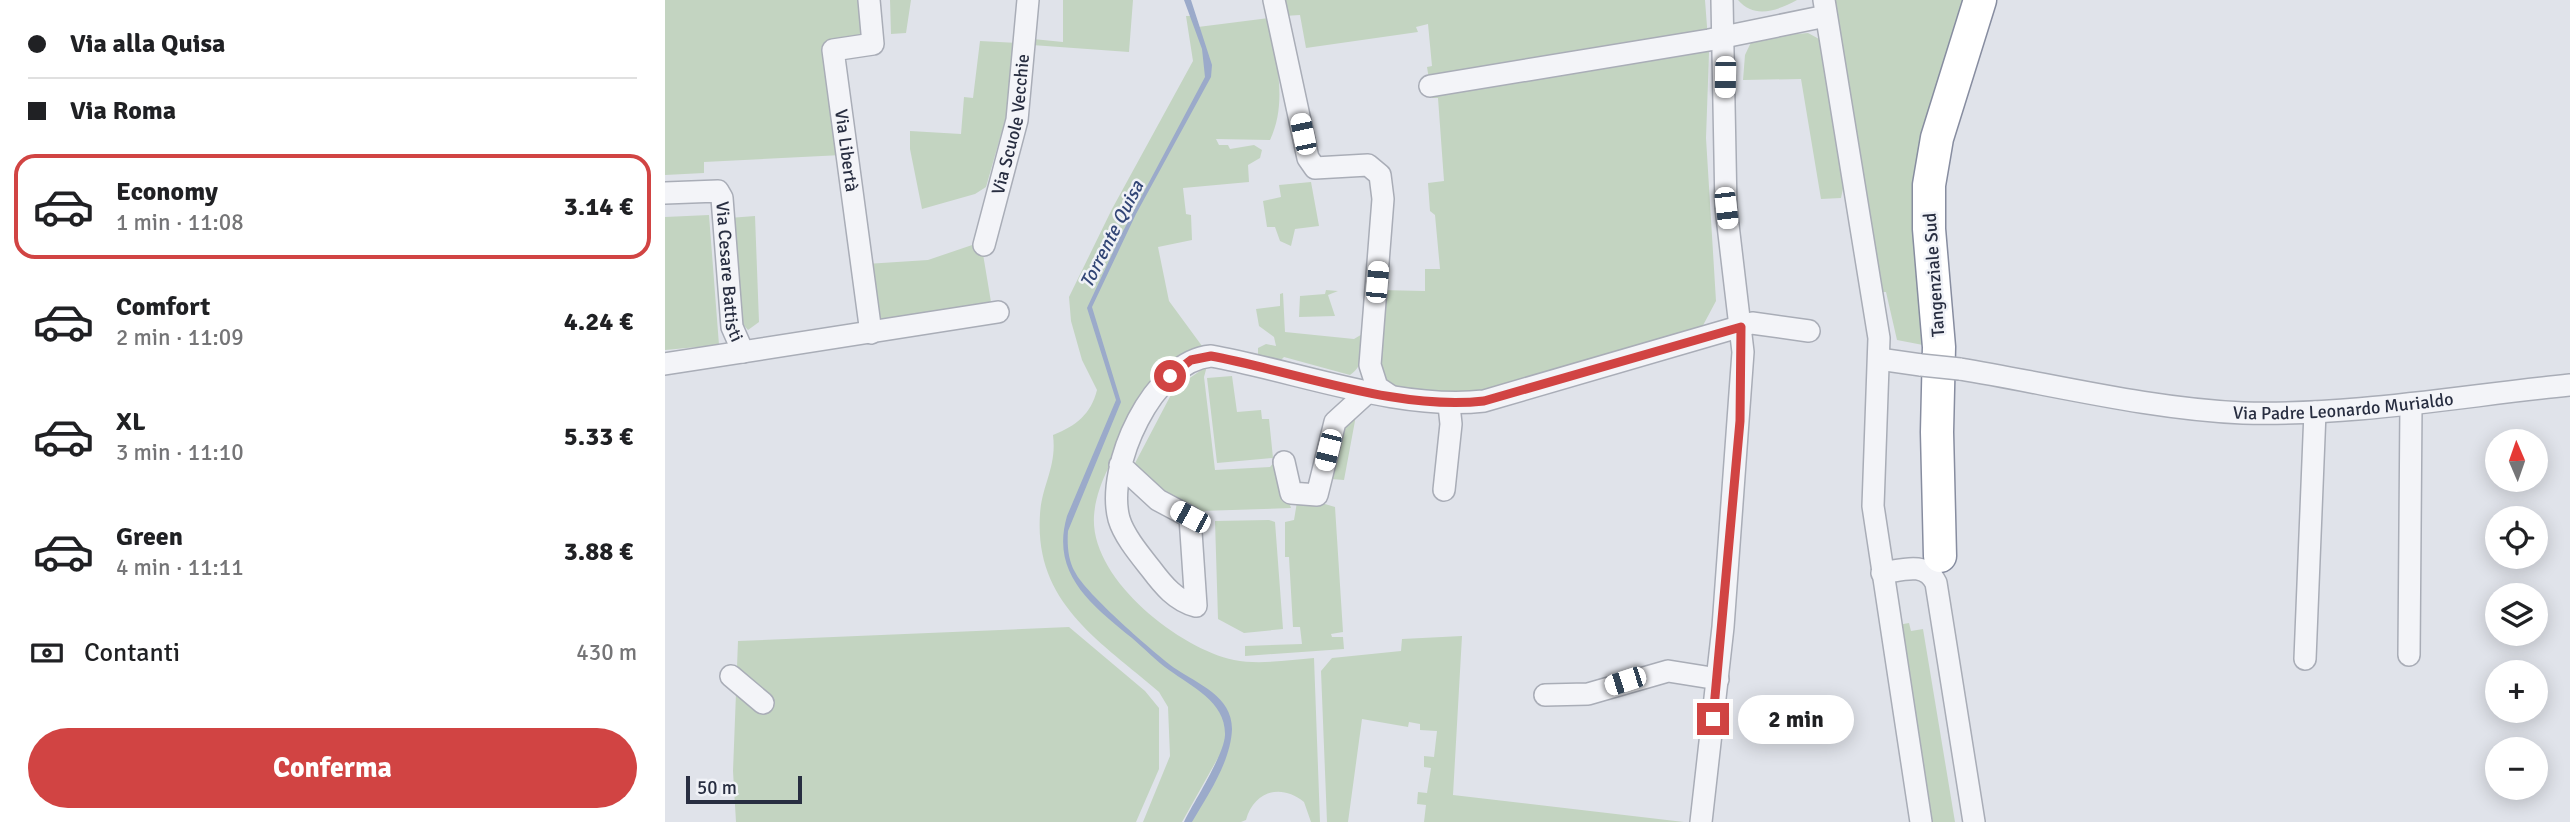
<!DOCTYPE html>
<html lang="it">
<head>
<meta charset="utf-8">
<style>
	:root { --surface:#fff; --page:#f2f2f2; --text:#202124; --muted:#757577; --line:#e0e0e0; --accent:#d14443 }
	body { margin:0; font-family:Signika,sans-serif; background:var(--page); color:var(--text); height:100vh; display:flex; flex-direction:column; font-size:26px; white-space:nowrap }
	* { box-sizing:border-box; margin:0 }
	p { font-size:23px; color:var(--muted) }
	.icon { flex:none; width:38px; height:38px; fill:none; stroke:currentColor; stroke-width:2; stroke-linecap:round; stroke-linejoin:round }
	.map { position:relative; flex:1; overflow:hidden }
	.drawer { display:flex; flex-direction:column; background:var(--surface); width:665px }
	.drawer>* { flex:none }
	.guide { display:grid; align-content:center; height:154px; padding:0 28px; background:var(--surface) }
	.needle { width:46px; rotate:358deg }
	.fabs { position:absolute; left:1820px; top:429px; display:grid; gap:14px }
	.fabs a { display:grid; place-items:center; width:63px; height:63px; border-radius:50%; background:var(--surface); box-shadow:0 4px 18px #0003; font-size:35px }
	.scale { position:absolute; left:21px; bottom:18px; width:116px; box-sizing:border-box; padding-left:7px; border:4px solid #282e41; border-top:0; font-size:19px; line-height:24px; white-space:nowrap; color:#282e41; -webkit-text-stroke:5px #f0f2f7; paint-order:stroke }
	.end { position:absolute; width:32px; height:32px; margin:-16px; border:9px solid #d14443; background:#fff; box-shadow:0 0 0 4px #fff }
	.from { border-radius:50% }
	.bubble { position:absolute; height:49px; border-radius:24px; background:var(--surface); box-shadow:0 4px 18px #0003; font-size:23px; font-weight:800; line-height:49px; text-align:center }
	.car { position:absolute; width:21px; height:42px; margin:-21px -10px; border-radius:9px; box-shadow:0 0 5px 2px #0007; background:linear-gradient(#fff 24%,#345 0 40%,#fff 0 76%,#345 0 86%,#fff 0) }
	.guide b { display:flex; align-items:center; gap:24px; height:66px; font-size:26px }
	.guide b+b { border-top:2px solid var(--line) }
	.guide i { width:18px; height:18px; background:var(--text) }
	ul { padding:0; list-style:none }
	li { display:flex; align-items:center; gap:21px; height:105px; margin:0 14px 10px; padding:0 14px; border:4px solid transparent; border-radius:21px }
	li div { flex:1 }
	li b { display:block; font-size:26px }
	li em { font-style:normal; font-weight:800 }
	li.active { border-color:var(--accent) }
	li>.icon { width:63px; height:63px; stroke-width:1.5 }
	.pay { display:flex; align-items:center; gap:18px; height:77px; padding:0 28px; font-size:26px }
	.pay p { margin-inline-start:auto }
	.button { display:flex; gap:14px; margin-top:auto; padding:14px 28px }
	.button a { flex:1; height:80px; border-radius:42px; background:var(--accent); color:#fff; font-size:28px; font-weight:800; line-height:80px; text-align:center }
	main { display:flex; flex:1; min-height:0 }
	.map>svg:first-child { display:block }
	.green { fill:#c3d4c1 }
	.water { fill:#9baaca }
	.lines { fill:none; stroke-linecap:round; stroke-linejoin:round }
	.minor-casing { stroke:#a9adb7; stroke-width:24 }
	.highway-casing { stroke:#878da0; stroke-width:35 }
	.minor { stroke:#f3f4f8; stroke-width:21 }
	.highway { stroke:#fff; stroke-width:32 }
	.minor-bridge-casing { stroke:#a9adb7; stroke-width:24; stroke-linecap:butt }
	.minor-bridge { stroke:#f3f4f8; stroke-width:21 }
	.route { stroke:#d14443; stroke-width:9 }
	.labels { text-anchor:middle; stroke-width:5; stroke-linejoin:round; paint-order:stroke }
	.street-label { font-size:18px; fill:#282e41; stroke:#f0f2f7 }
	.water-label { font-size:19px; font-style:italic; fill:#324676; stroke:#f0f2f7 }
</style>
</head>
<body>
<main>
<section class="drawer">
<div class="guide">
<b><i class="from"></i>Via alla Quisa</b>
<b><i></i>Via Roma</b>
</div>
<ul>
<li class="active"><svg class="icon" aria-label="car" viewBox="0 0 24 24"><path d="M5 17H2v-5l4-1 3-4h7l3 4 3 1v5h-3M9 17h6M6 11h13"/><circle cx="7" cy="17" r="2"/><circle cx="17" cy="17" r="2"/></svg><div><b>Economy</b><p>1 min · 11:08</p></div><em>3.14 €</em></li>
<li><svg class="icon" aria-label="car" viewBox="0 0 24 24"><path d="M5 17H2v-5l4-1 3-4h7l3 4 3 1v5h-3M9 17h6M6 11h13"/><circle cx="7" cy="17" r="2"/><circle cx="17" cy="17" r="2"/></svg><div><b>Comfort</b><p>2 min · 11:09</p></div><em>4.24 €</em></li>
<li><svg class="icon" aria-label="car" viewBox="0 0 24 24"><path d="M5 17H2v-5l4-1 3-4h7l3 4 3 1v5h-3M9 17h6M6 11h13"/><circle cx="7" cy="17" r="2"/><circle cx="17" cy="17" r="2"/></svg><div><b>XL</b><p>3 min · 11:10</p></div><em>5.33 €</em></li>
<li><svg class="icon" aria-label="car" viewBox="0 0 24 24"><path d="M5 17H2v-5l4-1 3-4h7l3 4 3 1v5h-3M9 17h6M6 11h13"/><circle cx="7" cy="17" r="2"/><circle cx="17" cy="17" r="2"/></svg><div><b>Green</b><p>4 min · 11:11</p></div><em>3.88 €</em></li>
</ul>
<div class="pay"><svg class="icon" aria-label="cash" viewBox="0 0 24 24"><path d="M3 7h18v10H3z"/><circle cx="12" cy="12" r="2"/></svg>Contanti<p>430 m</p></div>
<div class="button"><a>Conferma</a></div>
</section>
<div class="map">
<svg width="1905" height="822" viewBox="0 0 1905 822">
	<rect width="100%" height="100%" fill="#e0e3ea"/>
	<path class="green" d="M0 0H200L203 39 180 42 177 155 39 162V173L0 175Z
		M225 0H246L241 33 226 34Z
		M398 0H468L464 52 367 45 368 39 398 42Z
		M616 0H1040L1044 53 1041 138 1051 301 1035 331 895 373 788 398 731 394 712 373 715 290 760 291V269H775L770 215 765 211 763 183 779 181 773 98H767L762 67 767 66 763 24 751 27 753 32 641 48 635 15 619 16Z
		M1073 0H1132C1112 11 1089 19 1073 0Z
		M1170 0H1299L1261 119 1250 180 1258 345 1232 340 1221 292H1216Z
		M521 16H526L533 27 604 18C611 59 623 102 605 140L551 139 554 145H563L565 149 589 145 597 150 595 158 583 165 584 182 518 188 521 214 526 215 527 240 493 247 504 301 537 346C527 352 515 358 506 366 490 381 478 410 466 429 450 454 431 485 429 516 425 579 514 648 569 660 594 665 624 660 649 658L655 822H646L639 802C616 783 589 791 581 820L576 822H522L554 756 517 822H478L505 756 503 707 494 692C434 640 369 603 375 514 377 484 392 467 388 435 411 426 426 414 432 390L417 360 406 321 404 297 447 209 528 61Z
		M1143 33 1156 40 1179 184 1176 198 1156 199 1136 79 1078 80 1080 55 1088 38Z
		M315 41 354 43 345 103 321 187 310 194 257 209 245 149V131L296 134 299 97 308 98Z
		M646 182 654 226 630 229 626 246 615 241 610 227H602L598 201 616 197 614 185Z
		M44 215 54 345 0 350V217Z
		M90 216 94 322 83 330 72 318 64 218Z
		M316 242 326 302 319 309 212 320 201 264 263 260Z
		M661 290 673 291 663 295 670 316 634 317 635 296 660 294Z
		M618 293 620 332 689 339 699 333C698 349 700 365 685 375L619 357 615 361 593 356V348L601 344 611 346 609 337 594 326 591 309 615 306V294Z
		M542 366 539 377 550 470 605 467 611 460 626 508 535 511 518 507 468 467 509 389Z
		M567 376 572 412 596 410 597 419H604L608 458 552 463 542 378Z
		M692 410 679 480 666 479 669 437Z
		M633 496 670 507 678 632 666 634 667 637H678L679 649 580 656V646L637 644 635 627H628L624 557H620V522L629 520Z
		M604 520 610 522 618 629 579 633 553 619 550 521Z
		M1244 623 1246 631 1258 629 1290 822H1264L1233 625Z
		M404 627 480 691 494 708V769L471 822H71L68 771 73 641Z
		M797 636 788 795 1019 822H759L761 805 752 804 753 792 762 793 766 768 759 767V756L769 757 772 731 755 730V724L744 722 743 727 697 719 683 822H662L656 671 667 658 736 651 737 639Z"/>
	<path class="water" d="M519 0H526L547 65 546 77 471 214 427 307 456 402 403 531C402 544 403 560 410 572 420 593 490 654 511 669 533 684 567 696 567 729 566 761 543 795 527 822H519C529 801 559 756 560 735 561 702 527 687 504 670 491 661 480 649 467 638 427 605 385 574 402 516L451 400 422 308 456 235 540 77 537 49Z"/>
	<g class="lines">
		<g class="minor-casing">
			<g id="minor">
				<path id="s1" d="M204 0 208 44 168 50 206 333"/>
				<path d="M609 0 643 158 650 168 703 165 715 175 718 199 705 365 712 387 724 395"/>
				<path d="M1159 0 1214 338 1208 506 1256 822"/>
				<path d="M765 86 1044 40 1161 16"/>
				<path id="s2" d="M0 193 53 191 57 198 67 327 78 352"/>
				<path id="s3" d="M319 245 352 120 363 0"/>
				<path d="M1214 359 1256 365"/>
				<path d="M0 364 333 312"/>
				<path id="s4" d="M1295 369C1386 384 1484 409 1578 413 1687 416 1796 396 1905 385"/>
				<path d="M619 462 626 493 652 495 670 422 704 391"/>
				<path d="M455 465 493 500 525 517 531 606C511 601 498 585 486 569 475 555 459 536 454 519 440 467 488 361 546 356 631 371 734 411 819 401L1087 323 1144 331"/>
				<path d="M779 490 786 424 784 405"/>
				<path d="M1217 573C1238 570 1260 561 1271 583L1309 822"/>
				<path d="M1744 655 1746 404"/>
				<path d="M1640 659 1650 412"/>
				<path d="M66 676 98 703"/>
				<path d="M880 695 923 694 1003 671 1053 679"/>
				<path d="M1036 822 1058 627 1078 352 1061 208 1057 0"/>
			</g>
		</g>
		<g class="highway-casing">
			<path id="highway" d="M1275 556 1272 432 1274 347 1264 229V185L1272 138 1315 0"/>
		</g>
		<use href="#minor" class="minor"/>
		<use href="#highway" class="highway"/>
		<g class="minor-bridge-casing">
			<path id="minor-bridge" d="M1256 365 1295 369"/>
		</g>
		<use href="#minor-bridge" class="minor-bridge"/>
	</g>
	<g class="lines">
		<path class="route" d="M505 376 526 360 546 356C632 372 733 411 819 401L1076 327 1075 421 1048 719"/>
	</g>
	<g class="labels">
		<g class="street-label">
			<text dy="6" stroke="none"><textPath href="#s3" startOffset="124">Via Scuole Vecchie</textPath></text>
			<text dy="6" stroke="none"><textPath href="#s1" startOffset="186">Via Libertà</textPath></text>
			<text dy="6" stroke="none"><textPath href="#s2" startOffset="135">Via Cesare Battisti</textPath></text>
			<text transform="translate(1269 275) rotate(-94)" y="6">Tangenziale Sud</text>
			<text dy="6" stroke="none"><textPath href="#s4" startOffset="387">Via Padre Leonardo Murialdo</textPath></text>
		</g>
		<g class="water-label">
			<text transform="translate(446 234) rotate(-63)" y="7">Torrente Quisa</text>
		</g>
	</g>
</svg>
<div class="fabs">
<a><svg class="needle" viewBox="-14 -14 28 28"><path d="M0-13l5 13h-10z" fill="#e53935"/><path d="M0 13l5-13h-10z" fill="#757577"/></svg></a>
<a><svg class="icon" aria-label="locate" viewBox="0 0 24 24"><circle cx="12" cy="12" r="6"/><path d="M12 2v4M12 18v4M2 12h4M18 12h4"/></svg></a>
<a><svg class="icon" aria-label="layers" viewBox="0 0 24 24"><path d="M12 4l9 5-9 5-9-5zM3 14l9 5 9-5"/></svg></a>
<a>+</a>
<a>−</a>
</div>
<div class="scale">50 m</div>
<i class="end from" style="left:505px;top:376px"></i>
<i class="end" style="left:1048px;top:719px"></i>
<div class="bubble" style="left:1073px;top:695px;width:116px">2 min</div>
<i class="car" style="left:1060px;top:77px;rotate:181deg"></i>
<i class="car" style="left:638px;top:134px;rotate:348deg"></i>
<i class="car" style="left:1061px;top:208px;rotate:173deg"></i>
<i class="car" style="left:712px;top:282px;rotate:5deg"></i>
<i class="car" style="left:663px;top:450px;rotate:194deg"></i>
<i class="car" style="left:525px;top:517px;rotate:298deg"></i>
<i class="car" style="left:960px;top:681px;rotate:252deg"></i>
</div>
</main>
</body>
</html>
